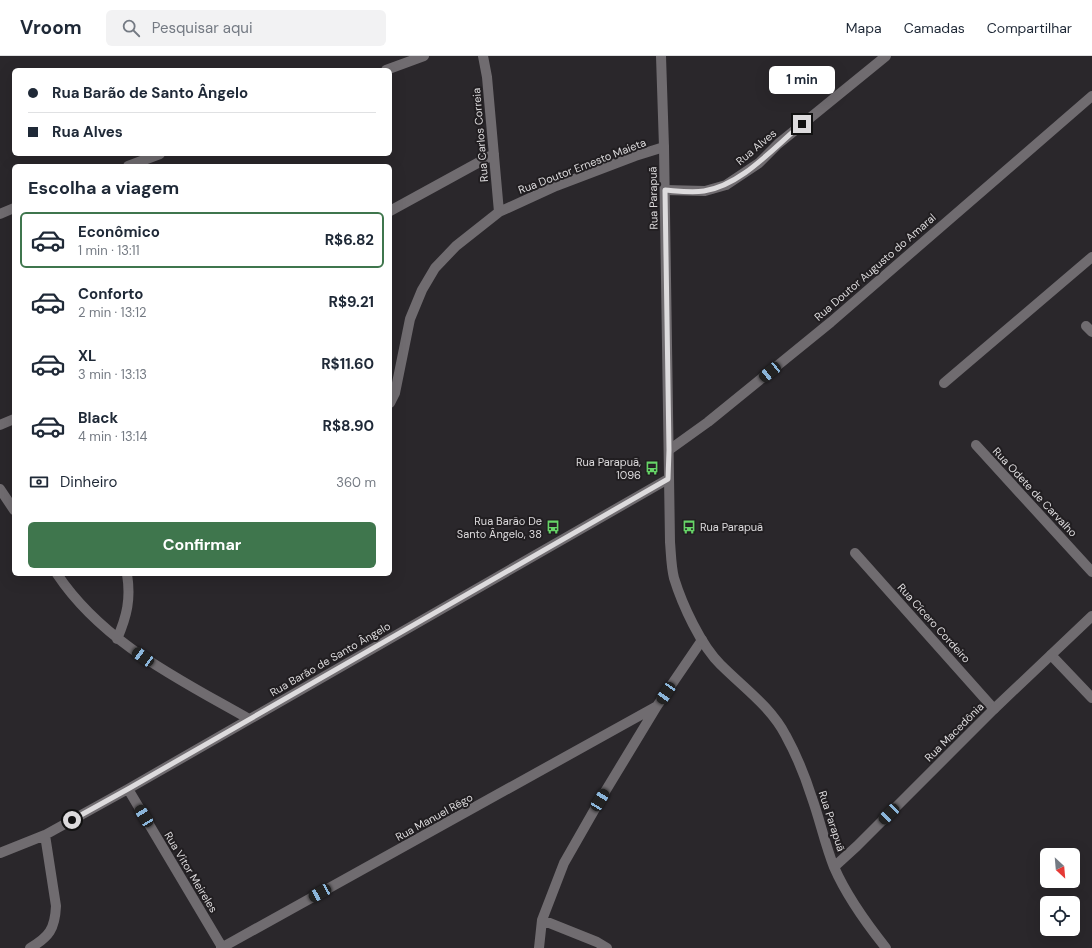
<!DOCTYPE html>
<html lang="pt">
<head>
<meta charset="utf-8">
<style>
	:root { --surface:#fff; --page:#f2f2f3; --text:#1f2937; --muted:#747a83; --line:#e0e1e3; --accent:#3f764d }
	body { margin:0; font-family:"DM Sans",sans-serif; background:var(--page); color:var(--text); height:100vh; display:flex; flex-direction:column; font-size:15px; white-space:nowrap }
	* { box-sizing:border-box; margin:0 }
	p { font-size:13px; color:var(--muted) }
	.icon { flex:none; width:22px; height:22px; fill:none; stroke:currentColor; stroke-width:2; stroke-linecap:round; stroke-linejoin:round }
	.map { position:relative; flex:1; overflow:hidden }
	.side { position:absolute; left:12px; top:108px; width:380px; height:412px; display:flex; flex-direction:column; background:var(--surface); border-radius:6px; box-shadow:0 4px 16px #0002 }
	.side>* { flex:none }
	.top-card { position:absolute; left:12px; top:12px; width:380px; height:88px; border-radius:6px; box-shadow:0 4px 16px #0002; display:grid; align-content:center; height:88px; padding:0 16px; background:var(--surface) }
	.needle { width:26px; rotate:154deg }
	.fabs { position:absolute; left:1040px; top:792px; display:grid; gap:8px }
	.fabs a { display:grid; place-items:center; width:40px; height:40px; border-radius:6px; background:var(--surface); box-shadow:0 4px 16px #0002; font-size:20px }
	.end { position:absolute; width:18px; height:18px; margin:-9px; border:5px solid #dddbdd; background:#111; box-shadow:0 0 0 2px #111 }
	.from { border-radius:50% }
	.bubble { position:absolute; height:28px; border-radius:6px; background:var(--surface); box-shadow:0 4px 16px #0002; font-size:13px; font-weight:700; line-height:28px; text-align:center }
	.car { position:absolute; width:12px; height:24px; margin:-12px -6px; border-radius:5px; box-shadow:0 0 3px 1px #0007; background:linear-gradient(#222 24%,#8ab4d8 0 40%,#222 0 76%,#8ab4d8 0 86%,#222 0) }
	.top-card b { display:flex; align-items:center; gap:14px; height:38px; font-size:15px }
	.top-card b+b { border-top:1px solid var(--line) }
	.top-card i { width:10px; height:10px; background:var(--text) }
	ul { padding:0; list-style:none }
	li { display:flex; align-items:center; gap:12px; height:56px; margin:0 8px 6px; padding:0 8px; border:2px solid transparent; border-radius:6px }
	li div { flex:1 }
	li b { display:block; font-size:15px }
	li em { font-style:normal; font-weight:700 }
	li.current { border-color:var(--accent) }
	li>.icon { width:36px; height:36px; stroke-width:1.5 }
	h2 { padding:0 16px; font-size:18px; line-height:48px }
	.pay { display:flex; align-items:center; gap:10px; height:44px; padding:0 16px; font-size:15px }
	.pay p { margin-inline-start:auto }
	.action { display:flex; gap:8px; margin-top:auto; padding:8px 16px }
	.action a { flex:1; height:46px; border-radius:6px; background:var(--accent); color:#fff; font-size:16px; font-weight:700; line-height:46px; text-align:center }
	header { display:flex; align-items:center; gap:24px; box-sizing:border-box; height:56px; padding:0 20px; background:var(--surface); border-bottom:1px solid var(--line) }
	header strong { font-size:19px }
	nav { display:flex; gap:22px; margin-inline-start:auto; font-size:14px }
	.search { width:280px; height:36px; background:var(--page); display:flex; align-items:center; gap:10px; box-sizing:border-box; padding:0 14px; border-radius:6px; color:var(--muted); font-size:15px }
	.map>svg:first-child { display:block }
	.lines { fill:none; stroke-linecap:round; stroke-linejoin:round }
	.service { stroke:#706c70; stroke-width:10 }
	.minor { stroke:#706c70; stroke-width:10 }
	.tertiary { stroke:#706c70; stroke-width:10 }
	.route { stroke:#dddbdd; stroke-width:5 }
	.labels { text-anchor:middle; stroke-width:4; stroke-linejoin:round; paint-order:stroke }
	.street-label { font-size:11px; fill:#dddbdd; stroke:#211e21 }
	.poi-label { font-size:11px; fill:#dddbdd; stroke:#211e21; text-anchor:end }
</style>
</head>
<body>
<header>
<strong>Vroom</strong>
<div class="search"><svg class="icon" aria-label="search" viewBox="0 0 24 24"><circle cx="10" cy="10" r="6"/><path d="M15 15l6 6"/></svg>Pesquisar aqui</div>
<nav><a>Mapa</a><a>Camadas</a><a>Compartilhar</a></nav>
</header>
<div class="map">
<svg width="1092" height="892" viewBox="0 0 1092 892">
	<rect width="100%" height="100%" fill="#2a272b"/>
	<g class="lines">
		<path class="service" d="M944 327 1092 201
			M1051 599 1092 642"/>
		<path class="minor" d="M483 0 487 21 499 156
			M386 14 424 0
			M128 110 160 98
			M665 134 705 135 726 129 759 107 778 88 886 0
			M390 155 494 98
			M0 158 14 152
			M1086 270 1092 276
			M390 347 395 337 410 263 422 234 435 212 456 190 499 156 556 130 635 100 664 91
			M0 369 14 363
			M976 389 1092 516
			M669 394 708 366 831 266 1092 40
			M0 433 14 454
			M855 497 994 653
			M57 518C103 587 179 623 249 663
			M117 583C127 560 131 543 127 518
			M128 733 222 891
			M0 797 45 779 128 733 668 423
			M542 864 597 886 607 892
			M30 892C49 881 55 873 56 850L45 779
			M221 892 657 650
			M539 892 542 864 564 807 600 744 657 650 702 584"/>
		<path class="tertiary" d="M661 0 664 91 670 486C671 497 671 510 674 522 682 548 701 590 721 609 744 632 771 651 786 680 797 700 805 720 812 742 820 764 825 789 834 811 847 841 866 867 886 892
			M834 811 857 790 994 653 1092 560"/>
	</g>
	<g class="lines">
		<path class="route" d="M72 764 128 733 668 423 669 394 665 134C678 135 691 137 704 135 742 129 774 91 802 68"/>
	</g>
	<defs>
		<g id="bus-bare" transform="scale(1.08)"><path d="M-5-6H5V4H4V6H2V4H-2V6H-4V4H-5ZM-3.5-4V0h7V-4ZM-3.5 1.2v1.5H-2V1.2ZM2 1.2v1.5H3.5V1.2Z" fill="#66d467" stroke="#211e21" stroke-width="2.5" paint-order="stroke"/></g>
	</defs>
	<g fill-rule="evenodd">
		<use href="#bus-bare" x="652" y="412"/>
		<use href="#bus-bare" x="553" y="471"/>
		<use href="#bus-bare" x="689" y="471"/>
	</g>
	<g class="labels">
		<g class="street-label">
			<text transform="translate(480 79) rotate(-95)" y="4">Rua Carlos Correia</text>
			<text transform="translate(756 91) rotate(-40)" y="4">Rua Alves</text>
			<text transform="translate(582 110) rotate(-21)" y="4">Rua Doutor Ernesto Maieta</text>
			<text transform="translate(653 142) rotate(-91)" y="4">Rua Parapuã</text>
			<text transform="translate(875 211) rotate(-41)" y="4">Rua Doutor Augusto do Amaral</text>
			<text transform="translate(1035 436) rotate(47)" y="4">Rua Odete de Carvalho</text>
			<text transform="translate(934 567) rotate(48)" y="4">Rua Cícero Cordeiro</text>
			<text transform="translate(330 603) rotate(-30)" y="4">Rua Barão de Santo Ângelo</text>
			<text transform="translate(954 676) rotate(-45)" y="4">Rua Macedônia</text>
			<text transform="translate(434 761) rotate(-29)" y="4">Rua Manuel Rêgo</text>
			<text transform="translate(832 765) rotate(72)" y="4">Rua Parapuã</text>
			<text transform="translate(191 816) rotate(59)" y="4">Rua Vitor Meireles</text>
		</g>
		<g class="poi-label">
			<text x="641" y="410">Rua Parapuã,<tspan x="641" dy="13">1096</tspan></text>
			<text x="542" y="469">Rua Barão De<tspan x="542" dy="13">Santo Ângelo, 38</tspan></text>
			<text x="700" y="475" text-anchor="start">Rua Parapuã</text>
		</g>
	</g>
</svg>
<div class="fabs">
<a><svg class="needle" viewBox="-14 -14 28 28"><path d="M0-13l5 13h-10z" fill="#e53935"/><path d="M0 13l5-13h-10z" fill="#747a83"/></svg></a>
<a><svg class="icon" aria-label="locate" viewBox="0 0 24 24"><circle cx="12" cy="12" r="6"/><path d="M12 2v4M12 18v4M2 12h4M18 12h4"/></svg></a>
</div>
<i class="end from" style="left:72px;top:764px"></i>
<i class="end" style="left:802px;top:68px"></i>
<div class="bubble" style="left:769px;top:10px;width:66px">1 min</div>
<i class="car" style="left:770px;top:316px;rotate:231deg"></i>
<i class="car" style="left:143px;top:601px;rotate:306deg"></i>
<i class="car" style="left:666px;top:637px;rotate:214deg"></i>
<i class="car" style="left:600px;top:744px;rotate:31deg"></i>
<i class="car" style="left:889px;top:758px;rotate:225deg"></i>
<i class="car" style="left:144px;top:760px;rotate:329deg"></i>
<i class="car" style="left:320px;top:837px;rotate:241deg"></i>
<div class="top-card">
<b><i class="from"></i>Rua Barão de Santo Ângelo</b>
<b><i></i>Rua Alves</b>
</div>
<section class="side">
<h2>Escolha a viagem</h2>
<ul>
<li class="current"><svg class="icon" aria-label="car" viewBox="0 0 24 24"><path d="M5 17H2v-5l4-1 3-4h7l3 4 3 1v5h-3M9 17h6M6 11h13"/><circle cx="7" cy="17" r="2"/><circle cx="17" cy="17" r="2"/></svg><div><b>Econômico</b><p>1 min · 13:11</p></div><em>R$6.82</em></li>
<li><svg class="icon" aria-label="car" viewBox="0 0 24 24"><path d="M5 17H2v-5l4-1 3-4h7l3 4 3 1v5h-3M9 17h6M6 11h13"/><circle cx="7" cy="17" r="2"/><circle cx="17" cy="17" r="2"/></svg><div><b>Conforto</b><p>2 min · 13:12</p></div><em>R$9.21</em></li>
<li><svg class="icon" aria-label="car" viewBox="0 0 24 24"><path d="M5 17H2v-5l4-1 3-4h7l3 4 3 1v5h-3M9 17h6M6 11h13"/><circle cx="7" cy="17" r="2"/><circle cx="17" cy="17" r="2"/></svg><div><b>XL</b><p>3 min · 13:13</p></div><em>R$11.60</em></li>
<li><svg class="icon" aria-label="car" viewBox="0 0 24 24"><path d="M5 17H2v-5l4-1 3-4h7l3 4 3 1v5h-3M9 17h6M6 11h13"/><circle cx="7" cy="17" r="2"/><circle cx="17" cy="17" r="2"/></svg><div><b>Black</b><p>4 min · 13:14</p></div><em>R$8.90</em></li>
</ul>
<div class="pay"><svg class="icon" aria-label="cash" viewBox="0 0 24 24"><path d="M3 7h18v10H3z"/><circle cx="12" cy="12" r="2"/></svg>Dinheiro<p>360 m</p></div>
<div class="action"><a>Confirmar</a></div>
</section>
</div>
</body>
</html>
